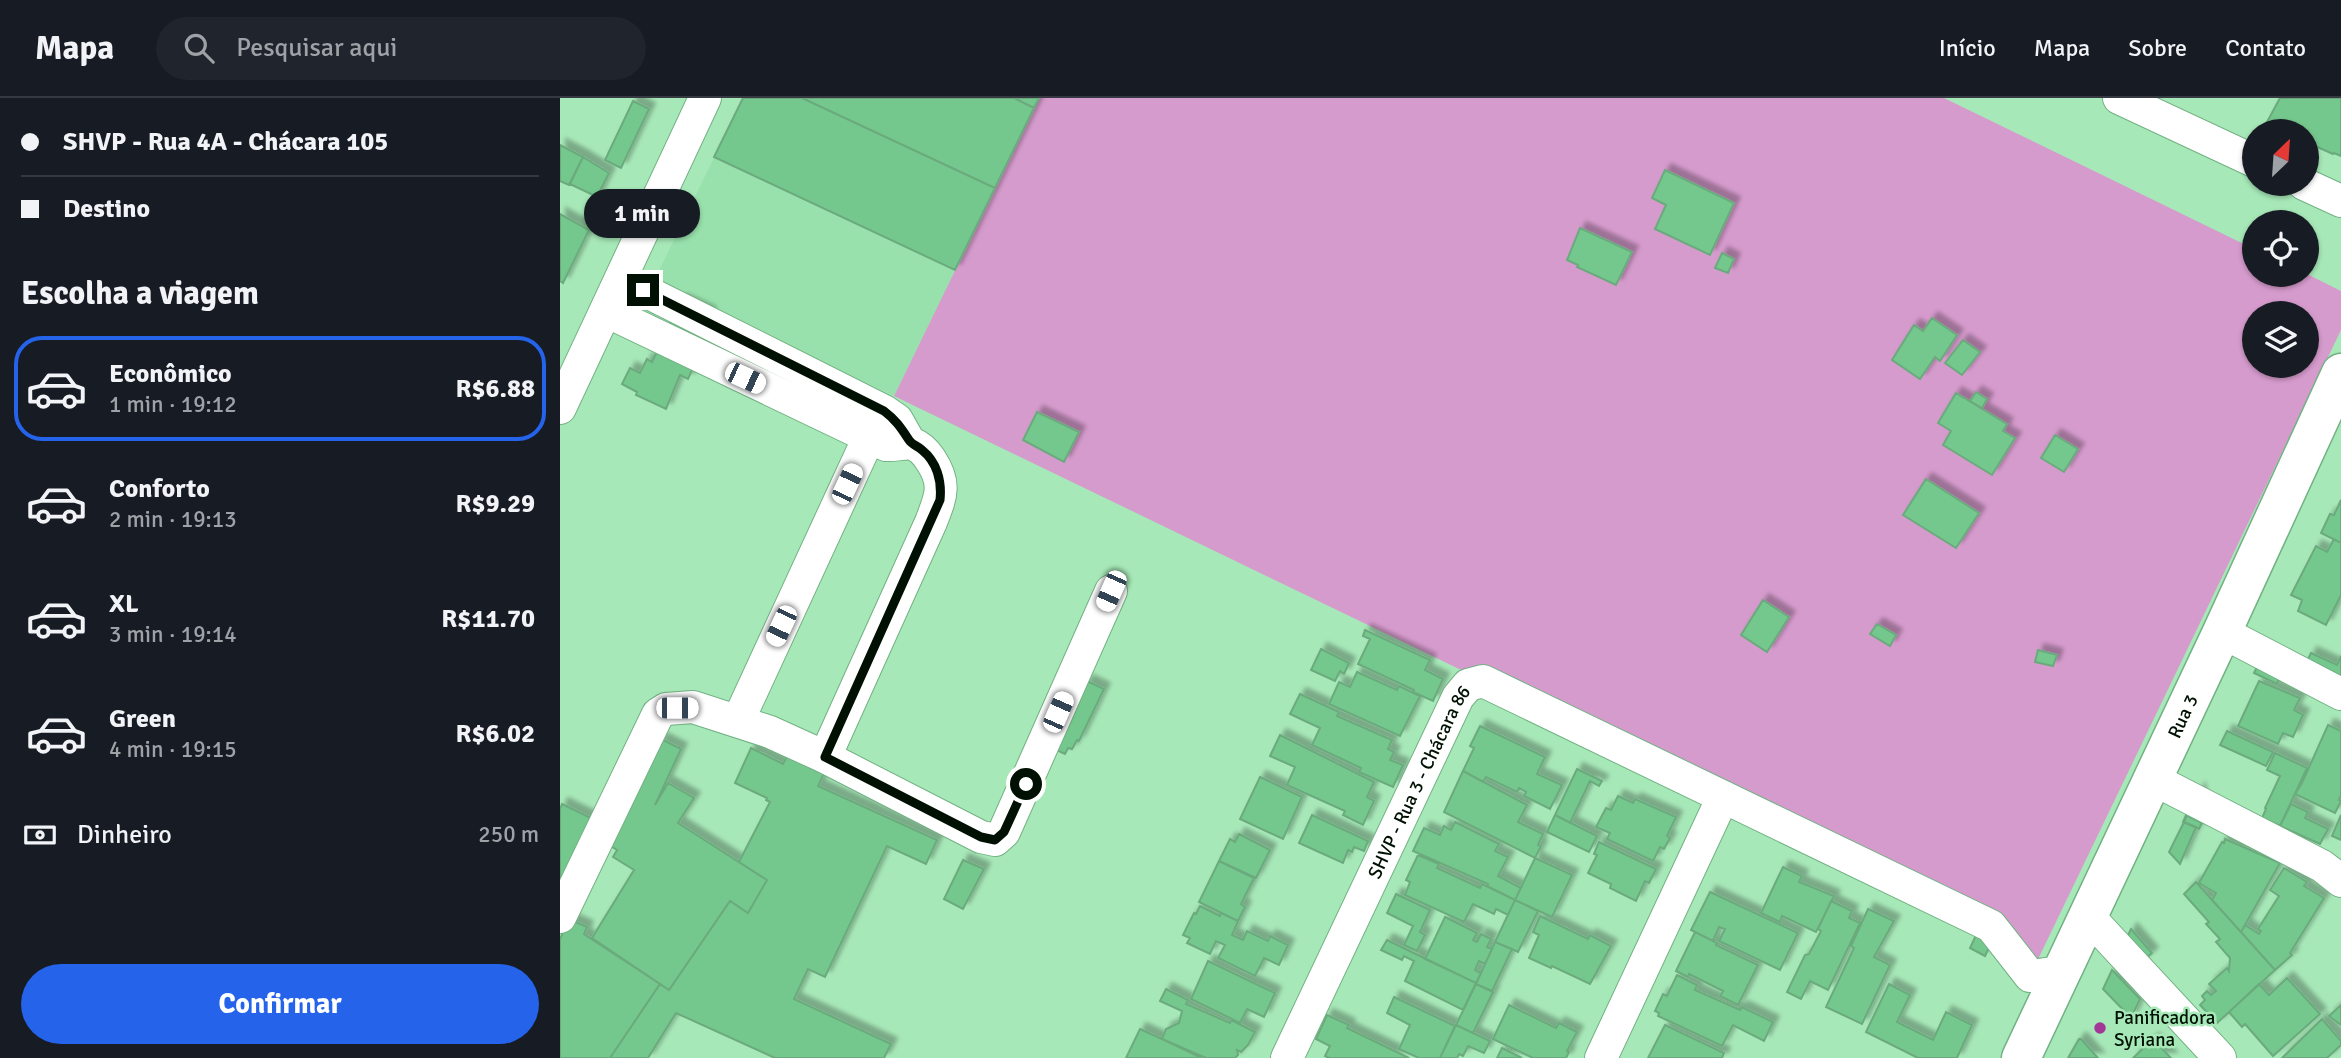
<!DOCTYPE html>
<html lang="pt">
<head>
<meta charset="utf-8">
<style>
	:root { --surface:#171b24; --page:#20242c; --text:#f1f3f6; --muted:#9ea1a6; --line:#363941; --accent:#2563eb }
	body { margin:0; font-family:Signika,sans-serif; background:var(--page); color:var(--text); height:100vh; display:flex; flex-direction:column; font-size:26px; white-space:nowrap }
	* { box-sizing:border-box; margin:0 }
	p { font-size:23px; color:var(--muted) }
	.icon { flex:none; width:38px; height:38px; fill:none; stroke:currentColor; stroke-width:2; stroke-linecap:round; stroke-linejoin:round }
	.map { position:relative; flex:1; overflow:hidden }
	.sheet { display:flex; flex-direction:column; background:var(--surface); width:560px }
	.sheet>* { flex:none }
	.banner { display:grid; align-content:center; height:154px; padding:0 21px; background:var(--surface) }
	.needle { width:46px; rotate:25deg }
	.fabs { position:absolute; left:1682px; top:21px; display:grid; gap:14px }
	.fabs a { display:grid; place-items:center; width:77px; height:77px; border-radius:50%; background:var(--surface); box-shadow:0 2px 5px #0004; font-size:35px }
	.end { position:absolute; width:32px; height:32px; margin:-16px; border:9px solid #001103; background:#fff; box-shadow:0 0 0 4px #fff }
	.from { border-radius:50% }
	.bubble { position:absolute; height:49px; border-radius:24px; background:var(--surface); box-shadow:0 2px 5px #0004; font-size:23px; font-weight:800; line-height:49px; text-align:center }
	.car { position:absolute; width:21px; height:42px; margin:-21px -10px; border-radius:9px; box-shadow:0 0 5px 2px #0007; background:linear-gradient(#fff 24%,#345 0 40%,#fff 0 76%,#345 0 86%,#fff 0) }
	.banner b { display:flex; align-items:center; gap:24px; height:66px; font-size:26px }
	.banner b+b { border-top:2px solid var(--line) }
	.banner i { width:18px; height:18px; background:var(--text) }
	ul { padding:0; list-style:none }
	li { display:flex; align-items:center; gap:21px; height:105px; margin:0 14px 10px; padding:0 7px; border:4px solid transparent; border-radius:28px }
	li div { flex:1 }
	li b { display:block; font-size:26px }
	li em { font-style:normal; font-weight:800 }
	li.current { border-color:var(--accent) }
	li>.icon { width:63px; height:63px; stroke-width:1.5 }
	h2 { padding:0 21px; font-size:32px; line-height:84px }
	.pay { display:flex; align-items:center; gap:18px; height:77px; padding:0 21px; font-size:26px }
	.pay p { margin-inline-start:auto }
	.cta { display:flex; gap:14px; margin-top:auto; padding:14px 21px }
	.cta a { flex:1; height:80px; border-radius:42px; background:var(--accent); color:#fff; font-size:28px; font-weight:800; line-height:80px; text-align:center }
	header { display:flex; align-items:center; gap:42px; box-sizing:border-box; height:98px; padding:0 35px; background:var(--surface); border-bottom:2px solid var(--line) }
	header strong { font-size:33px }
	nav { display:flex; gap:38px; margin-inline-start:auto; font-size:24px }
	.search { width:490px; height:63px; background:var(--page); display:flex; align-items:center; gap:18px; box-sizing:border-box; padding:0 24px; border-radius:38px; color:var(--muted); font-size:26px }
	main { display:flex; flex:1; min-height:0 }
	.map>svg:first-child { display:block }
	.built { fill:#98e1ac }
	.grass { fill:#d69bcd; fill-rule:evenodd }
	.building { fill:#74c88d; stroke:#6baa7d; stroke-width:2; filter:url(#shadow) }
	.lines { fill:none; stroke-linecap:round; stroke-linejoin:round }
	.minor-casing { stroke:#72b183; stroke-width:34 }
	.major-casing { stroke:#72b183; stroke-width:41 }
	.minor { stroke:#fff; stroke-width:32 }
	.major { stroke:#fff; stroke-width:38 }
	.route { stroke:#001103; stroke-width:9 }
	.poi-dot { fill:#a33798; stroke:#a7e8b8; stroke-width:2.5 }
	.labels { text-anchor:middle; stroke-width:5; stroke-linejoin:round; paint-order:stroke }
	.street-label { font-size:19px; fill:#001103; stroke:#a7e8b8 }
	.poi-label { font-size:19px; fill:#001103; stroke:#a7e8b8; text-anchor:start }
</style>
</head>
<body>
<header>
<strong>Mapa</strong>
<div class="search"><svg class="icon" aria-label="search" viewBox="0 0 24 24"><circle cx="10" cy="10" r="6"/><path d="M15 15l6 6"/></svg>Pesquisar aqui</div>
<nav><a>Início</a><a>Mapa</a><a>Sobre</a><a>Contato</a></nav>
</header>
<main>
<section class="sheet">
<div class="banner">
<b><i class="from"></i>SHVP - Rua 4A - Chácara 105</b>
<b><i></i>Destino</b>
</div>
<h2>Escolha a viagem</h2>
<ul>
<li class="current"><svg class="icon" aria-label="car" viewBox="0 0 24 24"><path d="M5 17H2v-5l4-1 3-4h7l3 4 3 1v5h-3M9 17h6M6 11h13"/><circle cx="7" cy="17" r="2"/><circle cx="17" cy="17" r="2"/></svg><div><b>Econômico</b><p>1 min · 19:12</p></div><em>R$6.88</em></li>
<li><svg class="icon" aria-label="car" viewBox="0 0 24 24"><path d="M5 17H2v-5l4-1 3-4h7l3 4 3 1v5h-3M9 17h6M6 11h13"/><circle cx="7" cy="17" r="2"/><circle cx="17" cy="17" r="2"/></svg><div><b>Conforto</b><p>2 min · 19:13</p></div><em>R$9.29</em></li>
<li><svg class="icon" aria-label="car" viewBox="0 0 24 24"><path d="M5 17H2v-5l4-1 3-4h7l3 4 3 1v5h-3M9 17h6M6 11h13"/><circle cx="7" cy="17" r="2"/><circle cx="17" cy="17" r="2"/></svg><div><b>XL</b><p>3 min · 19:14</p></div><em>R$11.70</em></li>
<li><svg class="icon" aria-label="car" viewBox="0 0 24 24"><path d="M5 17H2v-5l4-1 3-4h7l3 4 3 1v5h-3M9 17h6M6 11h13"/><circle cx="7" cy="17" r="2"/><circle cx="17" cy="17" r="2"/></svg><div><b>Green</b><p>4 min · 19:15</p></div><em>R$6.02</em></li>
</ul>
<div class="pay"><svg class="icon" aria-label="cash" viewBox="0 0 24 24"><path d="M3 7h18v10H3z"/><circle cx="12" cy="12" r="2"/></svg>Dinheiro<p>250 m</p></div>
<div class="cta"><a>Confirmar</a></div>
</section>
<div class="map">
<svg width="1781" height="960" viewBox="0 0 1781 960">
	<defs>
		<filter id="shadow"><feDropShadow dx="6" dy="-6" stdDeviation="2" flood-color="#0004"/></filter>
	</defs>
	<rect width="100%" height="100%" fill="#a7e8b8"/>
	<path class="built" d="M183 0H479L334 298 94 183Z"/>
	<path class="grass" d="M479 0H1384L1694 151V177L1747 176 1781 193V232L1470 878 1431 828 334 298ZM1694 215H1746V268H1694Z"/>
	<path class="building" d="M183 0H242L435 90 395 172 154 59Z
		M242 0H454L474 10 435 90Z
		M454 0H479L474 10Z
		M1720 0H1781V58L1774 55 1773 56 1746 44V33H1727L1707 24Z
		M1720 0H1781V58L1774 55 1773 56 1746 44V33H1727L1707 24Z
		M73 3 89 11 61 70 45 62Z
		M0 47 23 59 9 87 0 83Z
		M23 59 49 75 37 99 10 86Z
		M1105 72 1174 105 1150 157 1095 131 1106 107 1092 100Z
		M0 116 29 132 3 185 0 183Z
		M1020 130 1072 154 1056 187 1017 169 1018 167 1007 162Z
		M1162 155 1174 161 1168 175 1155 170Z
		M121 202 150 215 127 262 135 266 128 281 120 277 106 311 76 297 77 294 62 286 70 270 80 275 87 261 92 264Z
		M1372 220 1397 237 1380 263 1375 259 1360 281 1332 262 1354 227 1363 233Z
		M1403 242 1420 254 1402 277 1385 265Z
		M1416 294 1427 301 1422 310 1410 303Z
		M1396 295 1447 326 1443 333 1455 340 1432 377 1383 347 1391 333 1378 325Z
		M477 314 519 334 504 364 463 342Z
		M1495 337 1518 351 1504 374 1481 360Z
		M1366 381 1419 415 1396 450 1343 417Z
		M1781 402V445L1761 435 1770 416 1774 417Z
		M1781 402V445L1761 435 1770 416 1774 417Z
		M1774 441 1781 445V497L1766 527 1738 513 1742 502 1731 497 1756 448 1767 454Z
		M1774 441 1781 445V497L1766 527 1738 513 1742 502 1731 497 1756 448 1767 454Z
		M1203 502 1229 519 1207 554 1181 537Z
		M1317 526 1336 537 1330 548 1310 536Z
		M805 532 870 562 865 572 883 581 873 603 853 594 854 592 798 566 810 541 803 538Z
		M761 551 789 565 784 576 780 573 775 583 751 572Z
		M1478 552 1497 557 1493 568 1475 564Z
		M1751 555 1777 567 1781 558V587L1744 569Z
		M1751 555 1777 567 1781 558V587L1744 569Z
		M1698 567 1721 577 1717 586 1694 575Z
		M797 574 837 592 839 588 860 598 840 638 769 606 779 584 790 589Z
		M797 574 837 592 839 588 860 598 840 638 769 606 779 584 790 589Z
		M527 583 544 591 519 643 517 642 512 651 508 650 505 656 494 651Z
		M1699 583 1740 600 1734 612 1743 617 1733 639 1723 635 1718 646 1678 628Z
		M740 596 779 614 777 618 832 642 828 651 834 654 830 662 843 667 833 689 799 674 801 670 752 647 760 630 730 616Z
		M1768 627 1781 633V697L1779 702 1781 703 1775 715 1735 696 1742 685Z
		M920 628 985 659 977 676 1002 687 990 711 964 698 966 694 959 690 957 694 926 679 923 684 903 673 914 650 910 648Z
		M1667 633 1713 654 1706 668 1660 647Z
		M720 637 814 684 807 699 814 703 803 727 783 717 785 713 727 687 735 669 710 658Z
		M101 641 121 651 95 707 108 685 134 700 118 725 207 782 188 815 170 803 109 892 32 840 74 772 53 759 57 752 49 747Z
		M191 650 223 666 231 651 267 669 258 688 377 742 366 766 327 748 265 879 248 871 234 901 331 946 324 960H215L116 915 88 960H50L100 886 109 892 170 803 188 815 207 782 179 764 210 704 206 702 207 700 175 685Z
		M1715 655 1747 670 1720 728 1702 720 1706 711 1705 710 1720 678 1707 672Z
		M1017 671 1042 683 1039 688 1030 683 1010 725 995 717Z
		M903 673 967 707 958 724 983 736 978 747 981 748 975 760 884 714Z
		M700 679 742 699 723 741 680 721Z
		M1639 691 1644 719 1639 731 1624 724Z
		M1058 698 1073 705 1075 701 1116 719 1107 738 1110 740 1104 751 1100 749 1093 763 1047 741 1050 735 1036 729 1046 710 1051 712Z
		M2 706 35 722 0 798V711Z
		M1731 706 1748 714 1745 720 1768 731 1760 746 1720 728Z
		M752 717 808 743 804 753 794 749 792 754 788 752 783 765 739 745Z
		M995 717 1037 738 1029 754 987 734Z
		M995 717 1037 738 1029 754 987 734Z
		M1626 717 1642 725 1639 731 1623 724Z
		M1626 717 1642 725 1639 731 1623 724Z
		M1781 717V742L1772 738Z
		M895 724 939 746 935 753 948 759 938 778 961 790 955 802 927 788 928 786 853 753 864 730 880 737 884 728 891 732Z
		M1624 724 1636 729 1620 766 1609 754Z
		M679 736 710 752 696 780 659 763 670 741 675 744Z
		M1665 741 1720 765 1681 834 1652 802 1656 795 1639 785 1662 744 1664 745Z
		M1039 744 1096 771 1089 785 1085 783 1076 803 1050 790 1051 786 1028 775 1037 757 1034 756Z
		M858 757 879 766 877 770 920 790 922 786 955 802 948 817 936 811 934 816 913 806 904 824 845 797 850 784 846 782Z
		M975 760 1012 777 992 819 955 802Z
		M403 762 424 771 403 811 384 801Z
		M659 763 694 780 681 806 685 809 678 823 639 804Z
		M1223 769 1242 778 1239 784 1274 798 1256 834 1222 818 1220 824 1201 815Z
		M1223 769 1242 778 1239 784 1274 798 1256 834 1222 818 1220 824 1201 815Z
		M1724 770 1747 784 1744 788 1764 800 1730 855 1732 857 1715 872 1681 834 1685 827 1699 836 1701 833 1698 831 1719 798 1710 792Z
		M1636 784 1715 872 1657 925 1640 907 1645 902 1642 898 1647 893 1651 897 1656 893 1649 886 1667 870 1669 873 1670 860 1656 844 1660 841 1646 826 1649 824 1624 796Z
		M1150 794 1238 835 1220 872 1159 843 1165 831 1159 829 1153 843 1131 832Z
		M836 796 870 812 860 834 865 837 857 853 844 847 853 828 827 815Z
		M955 802 978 813 958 854 935 844Z
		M1271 803 1292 813 1289 820 1300 825 1268 892 1250 883 1241 901 1227 894 1245 857 1249 856 1261 833 1258 831Z
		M640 808 660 818 661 815 678 823 672 837 683 842 687 833 708 843 710 838 728 847 719 867 704 860 695 878 658 860 665 847 656 843 650 856 627 845 630 840 623 837 634 815 636 816Z
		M1308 811 1334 823 1314 859 1330 867 1302 926 1266 909 1294 850 1291 848Z
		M980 818 1028 841 1030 837 1051 848 1030 886 992 868 991 870 969 860 979 837 973 834Z
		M885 819 917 835 913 842 917 844 921 836 931 841 927 849 932 851 925 866 919 863 915 872 921 875 916 885 865 861Z
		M9 821 27 829 24 836 100 886 50 960H0V841Z
		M1571 831 1592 855 1569 875 1557 860Z
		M1418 833 1434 839 1425 858 1410 850Z
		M1135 834 1157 845 1156 847 1198 867 1178 907 1160 898 1163 893 1129 876 1128 879 1116 873Z
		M827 842 916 885 903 912 845 883 854 863 844 858 842 862 821 852Z
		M935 844 952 851 932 893 916 886Z
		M935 844 952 851 932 893 916 886Z
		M648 863 715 895 704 919 687 911 680 925 631 901Z
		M648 863 715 895 704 919 687 911 680 925 631 901Z
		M1552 872 1580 901 1571 920 1543 891Z
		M1117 877 1137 887 1135 892 1180 912 1182 909 1213 924 1204 943 1173 927 1162 948 1098 918 1099 915 1095 913 1103 896 1107 898Z
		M1727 880 1760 916 1713 958 1685 926 1682 929 1669 914 1699 886 1709 897Z
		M916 886 933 894 913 935 896 927Z
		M1329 886 1350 897 1337 924 1373 942 1386 914 1412 927 1397 960H1358L1306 934Z
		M606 891 628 902 626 906 670 925 671 922 695 934 688 947 681 954 677 952 678 957 675 960H646L602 941 606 931 619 925 622 913 600 903Z
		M834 899 895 928 880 960H859L839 951 850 927 827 915Z
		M834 899 895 928 880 960H859L839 951 850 927 827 915Z
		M949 907 996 930 999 925 1017 934 1007 953 1009 954 1006 960H973L933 941Z
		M1781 907V927L1769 918Z
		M767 917 789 927 787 930 849 960H769L765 958 770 948 756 941Z
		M767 917 789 927 787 930 849 960H769L765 958 770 948 756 941Z
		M1762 921 1781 943V947L1767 960H1722Z
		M896 927 930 943 924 955 908 948 903 958 899 956 897 960H880Z
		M1105 927 1164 955 1162 960H1088Z
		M1105 927 1164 955 1162 960H1088Z
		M580 931 602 941 642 960H566Z
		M1519 941H1521L1538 960H1508Z
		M1593 941 1611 960H1573Z
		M942 950 962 960H937Z"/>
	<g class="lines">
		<g class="minor-casing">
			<g id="minor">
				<path d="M1559 0 1694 63"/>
				<path d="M1744 86 1781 103"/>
				<path d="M61 181 324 313 337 322 350 345"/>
				<path d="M46 213 326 347C335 348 345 344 353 346 361 349 366 355 370 361 387 386 381 398 371 424L265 659"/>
				<path d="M0 310 145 0"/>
				<path d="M1662 534 1781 596"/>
				<path d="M178 623 309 339"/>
				<path d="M1593 681 1762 768 1781 783"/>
				<path d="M1528 818 1660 960"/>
				<path d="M0 819 98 616 106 611 133 609 210 634 265 659 421 739 435 742 444 734 551 493"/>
				<path id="s1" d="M727 960 898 599 908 587 923 583 1431 828 1470 878 1502 874"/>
				<path d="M1041 960 1163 699"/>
			</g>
		</g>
		<g class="major-casing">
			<g id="major">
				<path id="s2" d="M1461 960 1662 534 1781 275"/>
			</g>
		</g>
		<use href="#minor" class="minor"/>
		<use href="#major" class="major"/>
	</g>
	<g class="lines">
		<path class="route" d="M83 192 324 313C336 322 341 330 349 342 352 347 358 348 362 352 377 364 382 383 380 402L265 659 421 739 435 742 444 734 466 686"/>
	</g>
	<circle class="poi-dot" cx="1540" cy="930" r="7"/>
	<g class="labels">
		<g class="street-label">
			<text dy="7" stroke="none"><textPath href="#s2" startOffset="378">Rua 3</textPath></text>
			<text dy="7" stroke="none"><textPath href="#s1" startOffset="306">SHVP - Rua 3 - Chácara 86</textPath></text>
		</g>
		<g class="poi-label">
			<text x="1554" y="926">Panificadora<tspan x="1554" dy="22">Syriana</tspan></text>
		</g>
	</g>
</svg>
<div class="fabs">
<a><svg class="needle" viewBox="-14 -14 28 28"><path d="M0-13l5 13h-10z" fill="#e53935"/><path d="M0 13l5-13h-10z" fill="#9ea1a6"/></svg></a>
<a><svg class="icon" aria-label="locate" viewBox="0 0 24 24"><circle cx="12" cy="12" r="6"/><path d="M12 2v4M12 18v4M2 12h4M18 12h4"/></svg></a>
<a><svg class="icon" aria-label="layers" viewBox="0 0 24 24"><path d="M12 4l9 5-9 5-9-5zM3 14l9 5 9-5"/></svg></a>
</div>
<i class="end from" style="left:466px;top:686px"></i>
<i class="end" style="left:83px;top:192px"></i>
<div class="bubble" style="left:24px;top:91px;width:116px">1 min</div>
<i class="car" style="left:185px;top:280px;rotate:115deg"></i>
<i class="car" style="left:287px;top:386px;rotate:25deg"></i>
<i class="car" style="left:551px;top:493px;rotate:204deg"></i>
<i class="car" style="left:221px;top:528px;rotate:205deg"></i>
<i class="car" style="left:117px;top:610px;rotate:90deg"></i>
<i class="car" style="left:498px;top:614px;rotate:24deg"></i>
</div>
</main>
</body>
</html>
